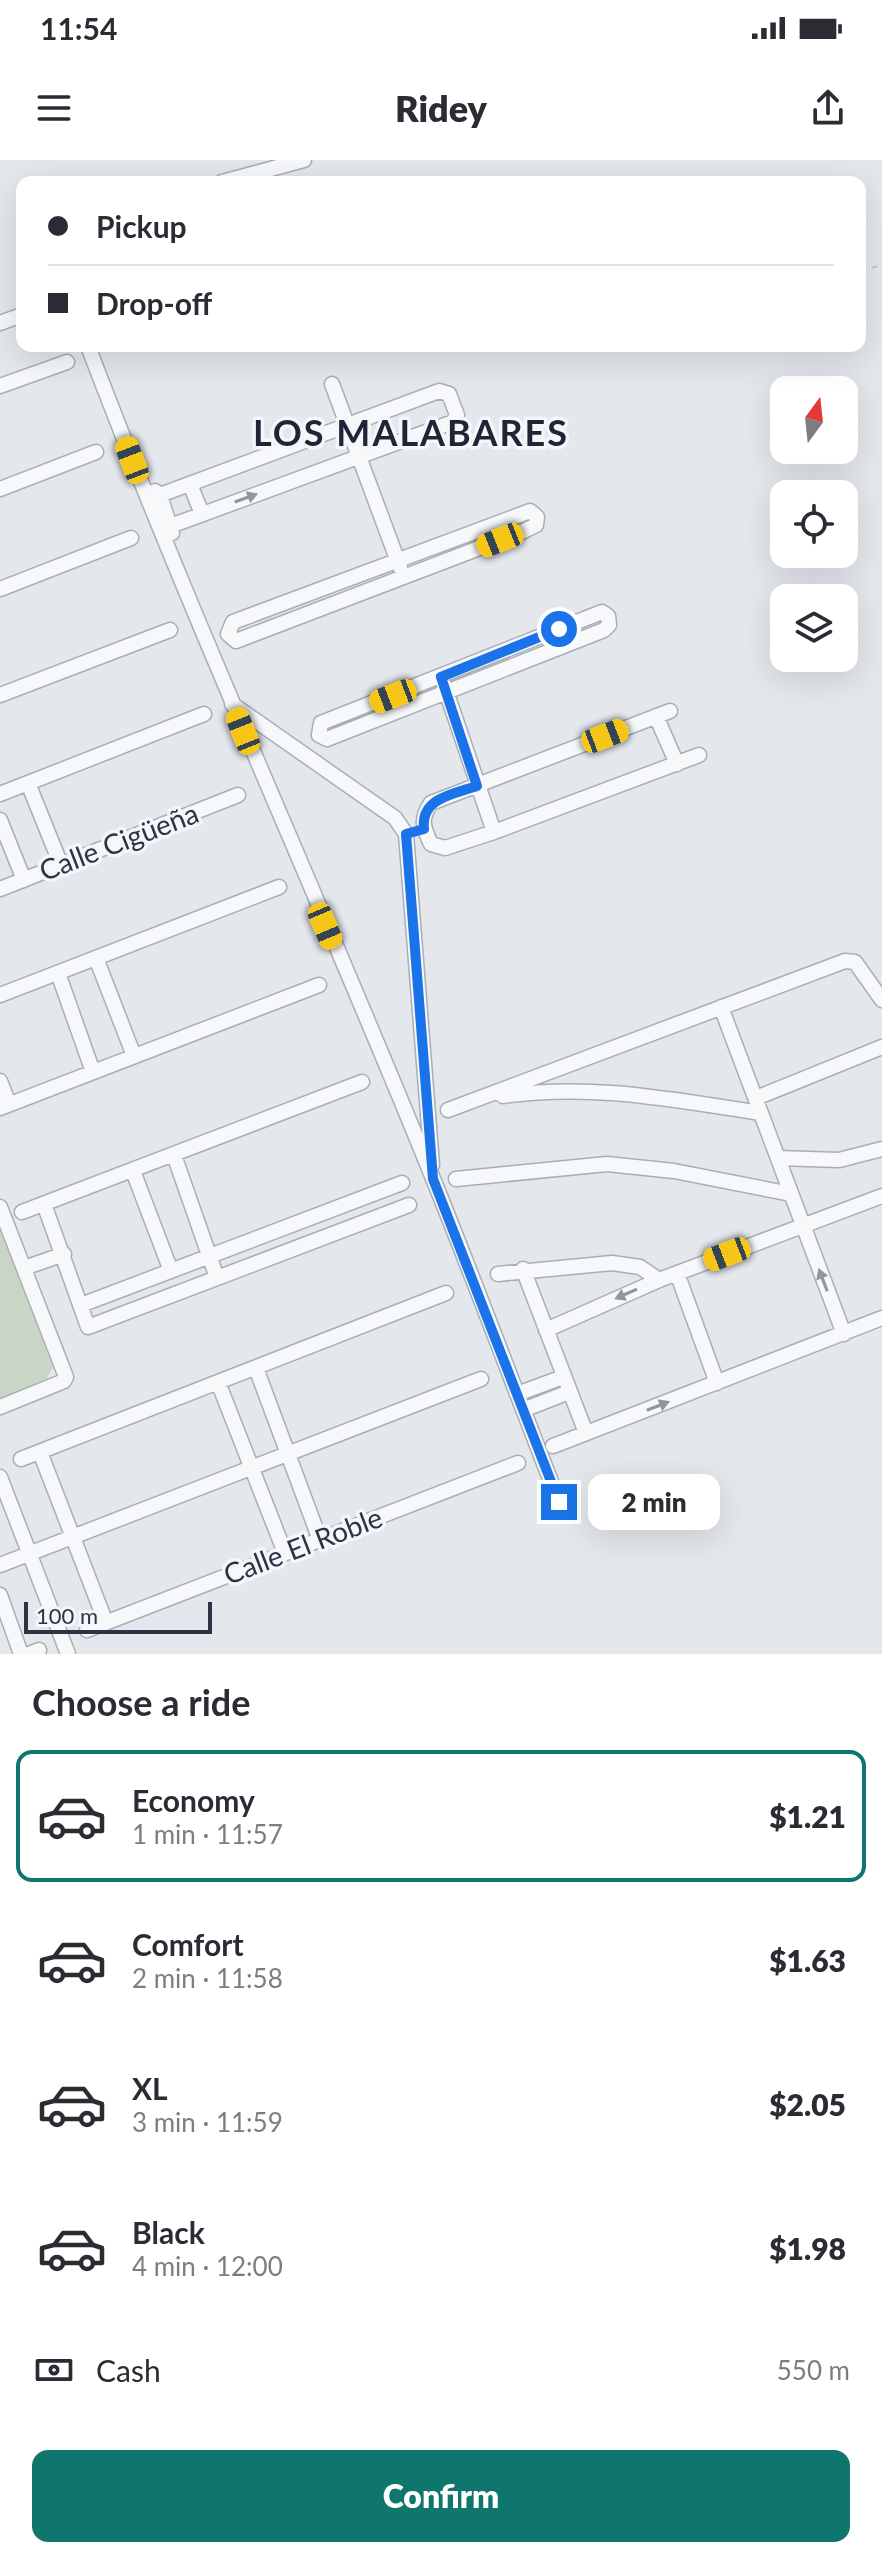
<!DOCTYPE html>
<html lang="en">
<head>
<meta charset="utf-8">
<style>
	:root { --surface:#fff; --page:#f2f2f3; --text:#2b2b33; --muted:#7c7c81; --line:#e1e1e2; --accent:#0f766e }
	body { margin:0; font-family:Lato,sans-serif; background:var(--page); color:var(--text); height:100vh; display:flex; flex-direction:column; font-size:30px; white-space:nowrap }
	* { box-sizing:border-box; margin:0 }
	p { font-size:26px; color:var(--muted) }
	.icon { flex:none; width:44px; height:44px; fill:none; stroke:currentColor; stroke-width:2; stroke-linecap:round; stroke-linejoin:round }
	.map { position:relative; height:1494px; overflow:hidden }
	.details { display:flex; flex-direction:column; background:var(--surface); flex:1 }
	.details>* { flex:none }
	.hud { position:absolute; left:16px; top:16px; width:850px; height:176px; border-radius:16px; box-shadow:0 8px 32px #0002; display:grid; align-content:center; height:176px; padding:0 32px; background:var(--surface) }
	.needle { width:52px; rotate:15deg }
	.controls { position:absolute; left:770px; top:216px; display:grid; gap:16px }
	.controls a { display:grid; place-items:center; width:88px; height:88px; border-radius:16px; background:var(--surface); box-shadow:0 8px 32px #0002; font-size:40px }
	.scale { position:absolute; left:24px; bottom:20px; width:188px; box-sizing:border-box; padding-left:8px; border:4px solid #2b3445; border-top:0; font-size:22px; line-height:28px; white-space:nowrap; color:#2b3445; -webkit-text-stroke:6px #f4f6f9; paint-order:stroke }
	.end { position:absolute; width:36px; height:36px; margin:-18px; border:10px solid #1a73e8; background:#fff; box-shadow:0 0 0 4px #fff }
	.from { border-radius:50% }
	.bubble { position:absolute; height:56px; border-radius:16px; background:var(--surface); box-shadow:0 8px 32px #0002; font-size:26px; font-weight:800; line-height:56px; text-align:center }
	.car { position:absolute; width:24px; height:48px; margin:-24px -12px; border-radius:10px; box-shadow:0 0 6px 2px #0007; background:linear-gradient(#f5c518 24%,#345 0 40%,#f5c518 0 76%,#345 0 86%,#f5c518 0) }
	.hud b { display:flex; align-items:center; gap:28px; height:76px; font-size:30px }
	.hud b+b { border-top:2px solid var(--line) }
	.hud i { width:20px; height:20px; background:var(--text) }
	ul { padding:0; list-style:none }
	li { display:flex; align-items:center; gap:24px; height:132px; margin:0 16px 12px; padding:0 16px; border:4px solid transparent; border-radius:16px }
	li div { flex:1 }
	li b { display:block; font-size:30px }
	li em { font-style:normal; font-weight:800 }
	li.active { border-color:var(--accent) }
	li>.icon { width:72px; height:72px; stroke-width:1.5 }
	h2 { padding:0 32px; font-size:36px; line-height:96px }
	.pay { display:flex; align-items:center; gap:20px; height:88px; padding:0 32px; font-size:30px }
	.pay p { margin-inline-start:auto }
	.action { display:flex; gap:16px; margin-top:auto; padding:16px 32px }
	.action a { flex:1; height:92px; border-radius:16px; background:var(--accent); color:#fff; font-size:32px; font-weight:800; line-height:92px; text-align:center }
	.status { display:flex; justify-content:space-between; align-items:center; height:56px; padding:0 40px; background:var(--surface); direction:ltr }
	.status svg { height:22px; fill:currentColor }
	header { display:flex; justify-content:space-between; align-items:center; height:104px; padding:0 32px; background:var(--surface); font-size:36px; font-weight:800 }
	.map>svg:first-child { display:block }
	.green { fill:#c9d6c5 }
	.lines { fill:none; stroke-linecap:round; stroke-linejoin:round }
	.minor-casing { stroke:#a9aeb7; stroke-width:17 }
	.path { stroke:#c2c5cb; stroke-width:2; stroke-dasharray:6 6; stroke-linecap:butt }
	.minor { stroke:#f7f8fa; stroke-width:14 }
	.oneway { fill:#9196a0 }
	.route { stroke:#1a73e8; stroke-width:10 }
	.labels { text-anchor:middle; stroke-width:7; stroke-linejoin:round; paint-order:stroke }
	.street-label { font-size:28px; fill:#2b3445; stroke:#f4f6f9 }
	.district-label { font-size:36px; font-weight:bold; letter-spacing:2px; fill:#1d2536; stroke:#f4f6f9 }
</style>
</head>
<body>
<div class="status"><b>11:54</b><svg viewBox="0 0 49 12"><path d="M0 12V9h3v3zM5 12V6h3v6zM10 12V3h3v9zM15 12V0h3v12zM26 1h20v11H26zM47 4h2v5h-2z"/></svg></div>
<header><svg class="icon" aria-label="menu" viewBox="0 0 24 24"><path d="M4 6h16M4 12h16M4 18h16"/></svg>Ridey<svg class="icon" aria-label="share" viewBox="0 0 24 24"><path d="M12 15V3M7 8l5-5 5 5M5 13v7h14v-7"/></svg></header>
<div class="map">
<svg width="882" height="1494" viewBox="0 0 882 1494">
	<rect width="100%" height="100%" fill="#e4e7ec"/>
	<path class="green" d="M0 1070 53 1207 46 1220 0 1238Z"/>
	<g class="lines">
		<g class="minor-casing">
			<path id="minor" d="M222 22 304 0
				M0 163 22 155
				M88 186C195 468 321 741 434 1021 477 1127 517 1235 559 1342
				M332 224 400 407
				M0 226 67 202
				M190 324 202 354
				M0 329 96 292
				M155 331 160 335 172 373
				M160 335 439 231 449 234 457 255 453 262 173 365
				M530 351 537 357 536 365 524 371 236 481 228 474 233 462Z
				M0 429 131 378
				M602 452 608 456 609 465 604 470 327 579 319 575 321 563Z
				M444 525 494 672
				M0 535 170 470
				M232 544 395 658 406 674 432 1005
				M670 551 431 643C420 659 423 667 431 684L445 688 494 672 699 595
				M656 556 677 604
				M28 623 61 705
				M0 634 204 554
				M0 660 24 720
				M0 729 238 635
				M96 798 134 896
				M58 813 93 912
				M0 835 279 727
				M721 847 844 1174
				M0 921 9 944
				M503 936C590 923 674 940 761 953
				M756 938 882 887
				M0 948 319 825
				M448 950 845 801 855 802 882 840
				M174 995 217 1118
				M778 998 839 1000 882 989
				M133 1011 171 1111
				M456 1019 607 1004 674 1011 791 1034
				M44 1044 88 1167 409 1045
				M0 1047 66 1217 64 1221 0 1247
				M22 1052 362 922
				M24 1108 64 1094
				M523 1109 586 1273
				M677 1113 717 1223
				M498 1114 612 1103 640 1107 659 1120
				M81 1145 402 1023
				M546 1170 659 1120 882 1036
				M256 1208 320 1380
				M218 1222 285 1393
				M517 1234 563 1217
				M523 1250 569 1232
				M553 1286 882 1158
				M40 1292 106 1463
				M21 1299 446 1133
				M0 1317 68 1494
				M0 1405 481 1219
				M0 1435 21 1494
				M87 1470 518 1303
				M29 1494 39 1490"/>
		</g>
		<path class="path" d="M860 111 882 105
			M563 191 583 186"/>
		<use href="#minor" class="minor"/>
	</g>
	<defs><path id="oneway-solid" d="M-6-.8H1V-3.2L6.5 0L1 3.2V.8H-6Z" transform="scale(2)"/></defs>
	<g class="oneway">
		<use href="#oneway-solid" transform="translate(246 338) rotate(-20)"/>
		<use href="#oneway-solid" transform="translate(823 1120) rotate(-111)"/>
		<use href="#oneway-solid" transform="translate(626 1134) rotate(156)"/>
		<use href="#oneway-solid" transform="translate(658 1246) rotate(-21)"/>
	</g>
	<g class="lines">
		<path class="route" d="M559 469 441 517 477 626C454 634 420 638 424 669L406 674 433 1019 559 1342"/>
	</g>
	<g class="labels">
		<g class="street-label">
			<text transform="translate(119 682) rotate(-21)" y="10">Calle Cigüeña</text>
			<text transform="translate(303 1386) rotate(-21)" y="10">Calle El Roble</text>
		</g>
		<g class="district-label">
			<text x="411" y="286">LOS MALABARES</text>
		</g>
	</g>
</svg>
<div class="controls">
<a><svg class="needle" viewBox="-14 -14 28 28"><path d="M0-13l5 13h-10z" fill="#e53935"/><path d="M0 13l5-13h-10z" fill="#7c7c81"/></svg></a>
<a><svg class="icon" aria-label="locate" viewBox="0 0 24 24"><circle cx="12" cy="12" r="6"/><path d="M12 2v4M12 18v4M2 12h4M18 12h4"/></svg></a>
<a><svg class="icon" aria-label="layers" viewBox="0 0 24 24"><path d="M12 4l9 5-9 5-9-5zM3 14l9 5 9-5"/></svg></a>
</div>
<div class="scale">100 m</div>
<i class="end from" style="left:559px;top:469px"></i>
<i class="end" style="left:559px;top:1342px"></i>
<div class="bubble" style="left:588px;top:1314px;width:132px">2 min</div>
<i class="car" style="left:132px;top:300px;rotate:339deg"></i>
<i class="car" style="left:500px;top:380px;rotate:248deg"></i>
<i class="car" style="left:393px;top:536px;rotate:249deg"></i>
<i class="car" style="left:243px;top:571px;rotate:338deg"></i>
<i class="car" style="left:605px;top:576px;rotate:69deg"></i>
<i class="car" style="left:325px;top:766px;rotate:157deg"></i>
<i class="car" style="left:727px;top:1094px;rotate:249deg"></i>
<div class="hud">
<b><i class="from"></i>Pickup</b>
<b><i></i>Drop-off</b>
</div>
</div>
<section class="details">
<h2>Choose a ride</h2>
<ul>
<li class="active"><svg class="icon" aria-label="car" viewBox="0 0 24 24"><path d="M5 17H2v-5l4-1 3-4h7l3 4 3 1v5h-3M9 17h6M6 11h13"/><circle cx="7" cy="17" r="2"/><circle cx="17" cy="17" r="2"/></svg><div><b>Economy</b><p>1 min · 11:57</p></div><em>$1.21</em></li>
<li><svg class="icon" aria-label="car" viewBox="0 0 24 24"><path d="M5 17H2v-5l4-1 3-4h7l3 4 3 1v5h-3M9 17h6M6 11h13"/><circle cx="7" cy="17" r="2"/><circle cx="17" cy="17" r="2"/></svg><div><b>Comfort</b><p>2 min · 11:58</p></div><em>$1.63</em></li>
<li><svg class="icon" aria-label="car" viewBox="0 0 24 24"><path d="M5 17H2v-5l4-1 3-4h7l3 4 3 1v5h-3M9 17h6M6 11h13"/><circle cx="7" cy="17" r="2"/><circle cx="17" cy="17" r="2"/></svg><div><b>XL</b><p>3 min · 11:59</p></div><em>$2.05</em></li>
<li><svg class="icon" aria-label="car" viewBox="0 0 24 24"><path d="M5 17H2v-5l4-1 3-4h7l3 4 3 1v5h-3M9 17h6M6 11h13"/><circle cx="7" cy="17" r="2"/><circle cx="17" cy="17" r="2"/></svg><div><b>Black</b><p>4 min · 12:00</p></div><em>$1.98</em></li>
</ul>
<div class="pay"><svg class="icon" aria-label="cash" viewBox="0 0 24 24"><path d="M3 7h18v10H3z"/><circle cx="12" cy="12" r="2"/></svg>Cash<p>550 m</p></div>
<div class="action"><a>Confirm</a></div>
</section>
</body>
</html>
